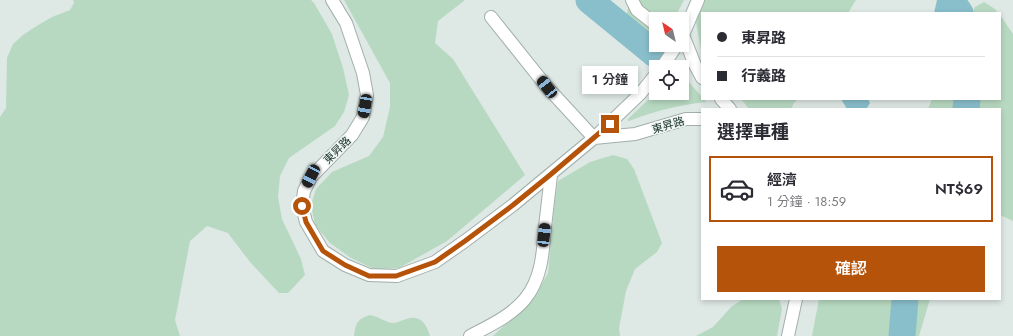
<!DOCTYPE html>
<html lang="zh-TW">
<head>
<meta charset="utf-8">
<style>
	:root { --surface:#fff; --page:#f2f2f3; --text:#2b2b33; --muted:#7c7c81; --line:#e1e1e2; --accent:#b45309 }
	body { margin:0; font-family:Jost,"Noto Sans TC",sans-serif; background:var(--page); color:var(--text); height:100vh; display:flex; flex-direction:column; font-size:15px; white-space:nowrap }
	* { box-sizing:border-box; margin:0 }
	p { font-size:13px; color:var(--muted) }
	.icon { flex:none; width:22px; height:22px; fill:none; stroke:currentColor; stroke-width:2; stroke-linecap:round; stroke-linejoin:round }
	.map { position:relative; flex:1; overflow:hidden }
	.drawer { position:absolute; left:701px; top:108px; width:300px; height:192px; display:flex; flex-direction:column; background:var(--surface); border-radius:0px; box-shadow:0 2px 6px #0003 }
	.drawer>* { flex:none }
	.hud { position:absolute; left:701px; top:12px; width:300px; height:88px; border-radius:0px; box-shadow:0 2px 6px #0003; display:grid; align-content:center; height:88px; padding:0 16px; background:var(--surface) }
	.needle { width:26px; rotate:325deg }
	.tools { position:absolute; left:649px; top:12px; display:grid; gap:8px }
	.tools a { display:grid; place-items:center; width:40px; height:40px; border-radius:0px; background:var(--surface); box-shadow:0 2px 6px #0003; font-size:20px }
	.end { position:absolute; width:18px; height:18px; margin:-9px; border:5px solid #b45309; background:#fff; box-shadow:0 0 0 2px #fff }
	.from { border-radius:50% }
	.bubble { position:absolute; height:28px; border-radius:0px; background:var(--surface); box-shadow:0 2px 6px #0003; font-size:13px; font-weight:600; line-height:28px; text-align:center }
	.car { position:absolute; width:12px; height:24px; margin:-12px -6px; border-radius:5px; box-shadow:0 0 3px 1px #0007; background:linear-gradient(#222 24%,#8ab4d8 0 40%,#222 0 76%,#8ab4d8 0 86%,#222 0) }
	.hud b { display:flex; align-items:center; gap:14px; height:38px; font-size:15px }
	.hud b+b { border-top:1px solid var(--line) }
	.hud i { width:10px; height:10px; background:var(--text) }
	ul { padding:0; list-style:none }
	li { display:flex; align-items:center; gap:12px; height:66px; margin:0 8px 6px; padding:0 8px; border:2px solid transparent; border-radius:0px }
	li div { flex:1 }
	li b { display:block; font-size:15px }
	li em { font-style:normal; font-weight:600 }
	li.selected { border-color:var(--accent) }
	li>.icon { width:36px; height:36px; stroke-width:1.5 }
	h2 { padding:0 16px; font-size:18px; line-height:48px }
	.cta { display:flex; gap:8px; margin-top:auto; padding:8px 16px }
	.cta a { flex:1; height:46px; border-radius:0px; background:var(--accent); color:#fff; font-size:16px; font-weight:600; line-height:46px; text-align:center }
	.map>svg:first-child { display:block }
	.green { fill:#b8d9c1 }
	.water { fill:#89bfcb }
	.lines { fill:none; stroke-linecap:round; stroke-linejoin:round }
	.river { stroke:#89bfcb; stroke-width:27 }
	.minor-casing { stroke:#a2afab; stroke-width:14 }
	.minor { stroke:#fff; stroke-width:12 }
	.route { stroke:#b45309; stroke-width:5 }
	.labels { text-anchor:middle; stroke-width:3; stroke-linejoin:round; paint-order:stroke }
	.street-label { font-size:11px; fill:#213731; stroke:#eef5f2 }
</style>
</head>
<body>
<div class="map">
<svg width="1013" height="336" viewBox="0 0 1013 336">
	<rect width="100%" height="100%" fill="#dee8e4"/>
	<path class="green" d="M73 0H311L314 3 332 34 343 68 349 95 344 112 335 126 289 158 280 176 278 197 282 219 301 259 305 275 288 293H279L250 262 228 233 207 226 190 241 175 320 180 336H0V117L6 108 7 58 13 44 23 35 35 27 52 17 70 10 74 3Z
		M344 0H465L438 21 435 43 453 59 525 175 447 241 399 268 374 269 351 258 330 243 315 225 311 205 316 189 332 172 369 156 383 137 390 107V83Z
		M632 0H684L674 19H656V45H658L657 46 633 26 626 16 629 5Z
		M705 0H856L848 13H702V55L696 22Z
		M984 2 995 9 998 13H972L975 7Z
		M1000 15 1013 34V221L1000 215V109H928L932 99H1000Z
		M682 72 686 79 702 97V99H704L706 102C679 105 654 111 629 121L627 120 656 92V93H682Z
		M741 99H798L794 103 791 109H749Z
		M613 155 627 159 634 169 662 243 657 252 635 269 626 291 619 328 620 336H493L535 296 548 273 555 200 558 181 590 162Z
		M743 299H779L782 309 777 336H696L713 327 731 307Z
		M819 299H930L919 336H812Z
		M370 315C378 316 386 323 394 323 401 322 408 317 415 318 424 319 428 329 430 336H354C356 323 357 319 370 315Z"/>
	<path class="water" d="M937 0H947L949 13H934Z
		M841 99H868L870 103 867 108 847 109Z"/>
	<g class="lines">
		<path class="river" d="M589 0 655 54
			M951 0 960 13
			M966 109 967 99
			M902 336 905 299"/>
		<g class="minor-casing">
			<path id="minor" d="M332 0 346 23 363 73 367 95 363 117 352 135 311 177 304 191 302 206 306 222 323 251 345 265 369 275 397 276 435 262 465 241 513 205 594 138 640 94 656 74
				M632 0 637 10 656 25
				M491 17 547 87 594 138
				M683 35 695 65 702 78
				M682 37 698 0
				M662 67 677 45
				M721 99 730 109
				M594 138 635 134 686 119H702
				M470 336C489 326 511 316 525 299 542 278 543 252 545 227 547 209 549 192 551 175
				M788 336 796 299"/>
		</g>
		<use href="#minor" class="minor"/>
	</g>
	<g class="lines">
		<path class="route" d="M302 206 306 222 323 251 345 265 369 276H396L435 262 465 241 513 205 550 175 610 124"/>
	</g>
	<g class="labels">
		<g class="street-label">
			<text transform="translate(668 125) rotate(-16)" y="4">東昇路</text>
			<text transform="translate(337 150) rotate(-45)" y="4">東昇路</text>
		</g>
	</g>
</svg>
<div class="tools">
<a><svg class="needle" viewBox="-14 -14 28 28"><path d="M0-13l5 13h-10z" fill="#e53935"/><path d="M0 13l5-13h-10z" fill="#7c7c81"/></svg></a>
<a><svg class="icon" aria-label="locate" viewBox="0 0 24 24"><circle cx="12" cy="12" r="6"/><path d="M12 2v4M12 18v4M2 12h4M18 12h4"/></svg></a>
</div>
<i class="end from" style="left:302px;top:206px"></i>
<i class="end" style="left:610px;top:124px"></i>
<div class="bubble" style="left:582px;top:66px;width:56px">1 分鐘</div>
<i class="car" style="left:547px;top:87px;rotate:322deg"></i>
<i class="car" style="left:365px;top:106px;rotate:190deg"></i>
<i class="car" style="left:311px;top:176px;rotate:207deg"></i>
<i class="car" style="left:544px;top:235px;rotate:6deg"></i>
<div class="hud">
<b><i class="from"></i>東昇路</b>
<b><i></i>行義路</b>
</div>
<section class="drawer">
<h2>選擇車種</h2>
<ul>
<li class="selected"><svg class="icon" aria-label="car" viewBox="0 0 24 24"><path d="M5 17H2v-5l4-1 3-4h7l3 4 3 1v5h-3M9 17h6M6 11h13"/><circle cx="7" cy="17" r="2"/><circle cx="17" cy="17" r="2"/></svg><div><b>經濟</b><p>1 分鐘 · 18:59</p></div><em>NT$69</em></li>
</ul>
<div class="cta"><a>確認</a></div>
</section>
</div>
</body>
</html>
